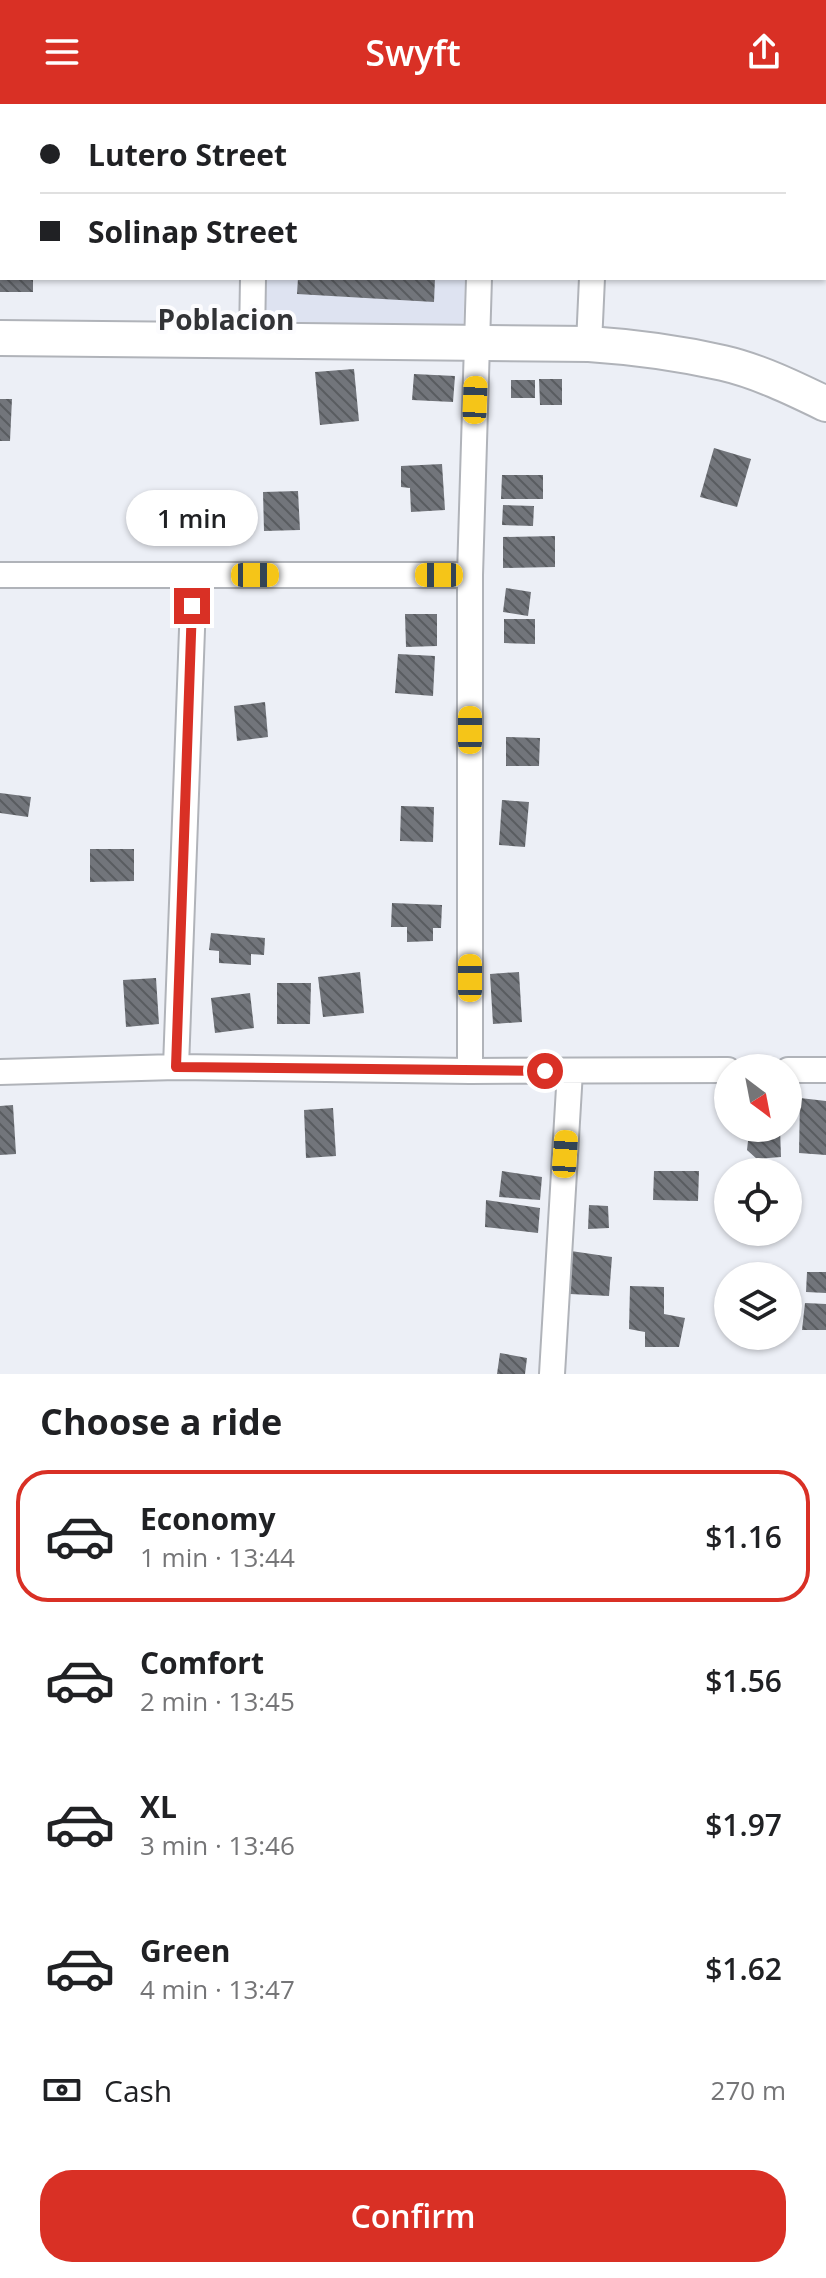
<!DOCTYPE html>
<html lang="en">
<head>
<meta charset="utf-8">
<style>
	:root { --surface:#fff; --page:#f2f2f2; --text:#202124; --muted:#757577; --line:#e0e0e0; --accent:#d93025 }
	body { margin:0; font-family:"Open Sans",sans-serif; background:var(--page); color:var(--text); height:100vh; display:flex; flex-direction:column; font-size:30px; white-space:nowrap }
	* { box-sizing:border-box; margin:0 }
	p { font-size:26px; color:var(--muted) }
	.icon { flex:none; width:44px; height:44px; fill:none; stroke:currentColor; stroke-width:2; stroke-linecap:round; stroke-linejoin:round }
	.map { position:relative; height:1270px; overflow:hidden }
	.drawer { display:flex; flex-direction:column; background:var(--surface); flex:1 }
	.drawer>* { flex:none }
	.top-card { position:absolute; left:0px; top:0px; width:826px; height:176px; box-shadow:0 2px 6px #0004; display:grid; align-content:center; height:176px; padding:0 40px; background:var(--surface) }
	.needle { width:52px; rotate:148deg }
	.fabs { position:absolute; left:714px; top:950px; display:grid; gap:16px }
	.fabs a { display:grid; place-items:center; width:88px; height:88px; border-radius:50%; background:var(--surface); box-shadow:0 2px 6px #0004; font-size:40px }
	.end { position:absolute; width:36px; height:36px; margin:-18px; border:10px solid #d93025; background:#fff; box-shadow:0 0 0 4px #fff }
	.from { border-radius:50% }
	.bubble { position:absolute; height:56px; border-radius:28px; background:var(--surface); box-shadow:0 2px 6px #0004; font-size:26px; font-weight:600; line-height:56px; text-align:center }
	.car { position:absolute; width:24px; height:48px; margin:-24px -12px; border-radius:10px; box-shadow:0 0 6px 2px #0007; background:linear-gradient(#f5c518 24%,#345 0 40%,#f5c518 0 76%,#345 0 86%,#f5c518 0) }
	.top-card b { display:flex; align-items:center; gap:28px; height:76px; font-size:30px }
	.top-card b+b { border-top:2px solid var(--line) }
	.top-card i { width:20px; height:20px; background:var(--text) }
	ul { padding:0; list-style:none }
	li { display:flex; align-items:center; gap:24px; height:132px; margin:0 16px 12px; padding:0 24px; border:4px solid transparent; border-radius:32px }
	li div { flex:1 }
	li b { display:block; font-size:30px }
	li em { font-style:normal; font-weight:600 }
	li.on { border-color:var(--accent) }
	li>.icon { width:72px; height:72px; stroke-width:1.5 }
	h2 { padding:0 40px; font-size:36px; line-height:96px }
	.pay { display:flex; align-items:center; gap:20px; height:88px; padding:0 40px; font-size:30px }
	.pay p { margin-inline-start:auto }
	.action { display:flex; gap:16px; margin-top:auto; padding:16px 40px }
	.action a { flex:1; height:92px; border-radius:32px; background:var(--accent); color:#fff; font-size:32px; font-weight:600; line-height:92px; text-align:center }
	header { display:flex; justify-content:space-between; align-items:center; height:104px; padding:0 40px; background:var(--accent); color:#fff; font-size:36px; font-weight:600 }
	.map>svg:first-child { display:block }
	.built { fill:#dee3f1 }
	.building { fill:url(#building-back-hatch) }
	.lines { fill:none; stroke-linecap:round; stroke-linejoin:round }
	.minor-casing { stroke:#b0b3b9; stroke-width:28 }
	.secondary-casing { stroke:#b0b3b9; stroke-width:38 }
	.minor { stroke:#fff; stroke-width:24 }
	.secondary { stroke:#fff; stroke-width:34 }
	.route { stroke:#d93025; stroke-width:10 }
	.labels { text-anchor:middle; stroke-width:8; stroke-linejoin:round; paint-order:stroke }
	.quarter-label { font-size:28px; font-weight:bold; fill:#323336; stroke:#fcfcfe }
</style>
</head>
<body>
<header><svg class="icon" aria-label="menu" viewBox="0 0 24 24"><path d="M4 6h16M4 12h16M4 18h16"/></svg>Swyft<svg class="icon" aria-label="share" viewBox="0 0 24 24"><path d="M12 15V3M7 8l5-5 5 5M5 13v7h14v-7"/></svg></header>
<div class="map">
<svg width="826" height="1270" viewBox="0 0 826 1270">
	<defs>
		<pattern id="building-back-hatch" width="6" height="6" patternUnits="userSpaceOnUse" patternTransform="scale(2)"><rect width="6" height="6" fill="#72757b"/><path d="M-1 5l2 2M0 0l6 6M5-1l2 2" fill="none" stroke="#595c60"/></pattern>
	</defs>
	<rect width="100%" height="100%" fill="#eceff6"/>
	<path class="built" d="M258 174H465L463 226 256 220Z"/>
	<path class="building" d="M0 174H33V188H0Z
		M298 174H435L434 198 297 190Z
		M354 265 359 317 320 321 315 268Z
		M414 270 455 272 453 298 412 296Z
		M539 275H562V301H540Z
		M511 276H535V294H511Z
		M0 295H12L10 337H0Z
		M714 344 751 355 737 403 700 393Z
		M442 360 445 406 411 408 410 384 401 383V362Z
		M502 371H543V395H501Z
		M298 387 300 426 264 427 263 388Z
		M503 401 534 402 533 422 502 421Z
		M555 432V463L503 464V433Z
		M506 484 531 488 528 512 503 508Z
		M405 510H437V542L406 543Z
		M504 515H535V540L504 539Z
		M398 550 435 552 433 592 395 589Z
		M265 598 268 633 237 637 234 602Z
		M506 633 540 634 539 662H506Z
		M0 689 31 693 28 713 0 709Z
		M502 696 529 698 525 743 499 741Z
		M401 702 434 703 433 738 400 737Z
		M90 745H134V777L90 778Z
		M392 799 442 801 441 824H433V837L407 838V823H391Z
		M211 829 265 834 264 851 251 850V861L219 859V847L209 846Z
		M360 868 364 909 323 913 318 873Z
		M519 868 522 918 493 920 490 870Z
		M156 874 159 920 126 923 123 876Z
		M277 879H311L310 920H277Z
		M250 889 254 924 215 929 211 894Z
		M800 994 826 997V1051L799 1049Z
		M13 1001 16 1050 0 1051V1002Z
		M333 1004 336 1052 306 1054 304 1006Z
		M753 1024H780L781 1053 757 1055 747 1046 749 1028Z
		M502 1067 542 1073 540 1096 499 1093Z
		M654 1067H699L698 1097 653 1096Z
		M486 1096 540 1104 538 1129 485 1123Z
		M589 1101 608 1102 609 1124 588 1125Z
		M571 1147 612 1153 609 1192 570 1190Z
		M807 1168H826V1189L806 1188Z
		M630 1182 664 1183V1210L685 1214 679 1243H645V1228L629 1225Z
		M805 1199 826 1200V1226H802Z
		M500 1249 527 1254 525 1270H497Z"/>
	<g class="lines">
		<g class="minor-casing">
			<path id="minor" d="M257 2V0
				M485 2V0
				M600 2V0
				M252 236 253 174
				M589 240 592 174
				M0 471H470
				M176 963 194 471
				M788 966H826
				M470 967V471L479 174
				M0 968 176 963 470 967 728 966
				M552 1270 570 967"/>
		</g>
		<g class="secondary-casing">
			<path id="secondary" d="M0 234 589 240C634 243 679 249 723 259 758 267 793 284 826 300"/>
		</g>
		<use href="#minor" class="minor"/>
		<use href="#secondary" class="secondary"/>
	</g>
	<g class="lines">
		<path class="route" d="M192 502 176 963 545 967"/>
	</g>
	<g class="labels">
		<g class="quarter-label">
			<text x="226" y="226">Poblacion</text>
		</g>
	</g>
</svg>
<div class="fabs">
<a><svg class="needle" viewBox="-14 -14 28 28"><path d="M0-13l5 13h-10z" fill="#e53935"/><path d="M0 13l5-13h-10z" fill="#757577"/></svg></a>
<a><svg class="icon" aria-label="locate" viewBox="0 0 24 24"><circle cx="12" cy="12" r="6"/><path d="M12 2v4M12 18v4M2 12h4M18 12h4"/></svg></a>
<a><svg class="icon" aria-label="layers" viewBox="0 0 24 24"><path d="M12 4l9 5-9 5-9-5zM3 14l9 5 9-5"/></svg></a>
</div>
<i class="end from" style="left:545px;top:967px"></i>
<i class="end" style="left:192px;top:502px"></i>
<div class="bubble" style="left:126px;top:386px;width:132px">1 min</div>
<i class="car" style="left:475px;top:296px;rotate:2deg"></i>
<i class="car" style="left:255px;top:471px;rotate:90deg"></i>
<i class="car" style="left:439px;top:471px;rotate:270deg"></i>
<i class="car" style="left:470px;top:626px;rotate:0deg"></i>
<i class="car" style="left:470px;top:874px;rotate:0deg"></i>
<i class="car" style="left:565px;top:1050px;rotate:4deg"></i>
<div class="top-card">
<b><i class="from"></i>Lutero Street</b>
<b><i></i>Solinap Street</b>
</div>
</div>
<section class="drawer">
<h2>Choose a ride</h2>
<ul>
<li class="on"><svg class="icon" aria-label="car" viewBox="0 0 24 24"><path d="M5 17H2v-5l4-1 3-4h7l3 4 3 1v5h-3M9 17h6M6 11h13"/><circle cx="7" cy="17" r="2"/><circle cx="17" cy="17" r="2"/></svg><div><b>Economy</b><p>1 min · 13:44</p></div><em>$1.16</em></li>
<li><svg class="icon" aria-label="car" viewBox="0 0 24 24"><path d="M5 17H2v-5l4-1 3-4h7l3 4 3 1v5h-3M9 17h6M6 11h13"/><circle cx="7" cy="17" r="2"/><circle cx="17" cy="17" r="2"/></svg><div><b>Comfort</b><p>2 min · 13:45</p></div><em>$1.56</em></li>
<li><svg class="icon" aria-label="car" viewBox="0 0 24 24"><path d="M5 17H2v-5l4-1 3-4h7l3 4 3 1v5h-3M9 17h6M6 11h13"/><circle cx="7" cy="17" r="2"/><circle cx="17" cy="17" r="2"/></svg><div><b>XL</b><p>3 min · 13:46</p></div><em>$1.97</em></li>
<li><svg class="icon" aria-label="car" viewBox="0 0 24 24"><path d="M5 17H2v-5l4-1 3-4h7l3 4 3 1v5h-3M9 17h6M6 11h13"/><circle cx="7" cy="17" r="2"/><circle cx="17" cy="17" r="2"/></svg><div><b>Green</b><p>4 min · 13:47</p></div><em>$1.62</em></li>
</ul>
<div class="pay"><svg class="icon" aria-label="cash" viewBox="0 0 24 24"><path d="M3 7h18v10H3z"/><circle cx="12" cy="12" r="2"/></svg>Cash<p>270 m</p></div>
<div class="action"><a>Confirm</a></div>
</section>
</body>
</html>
